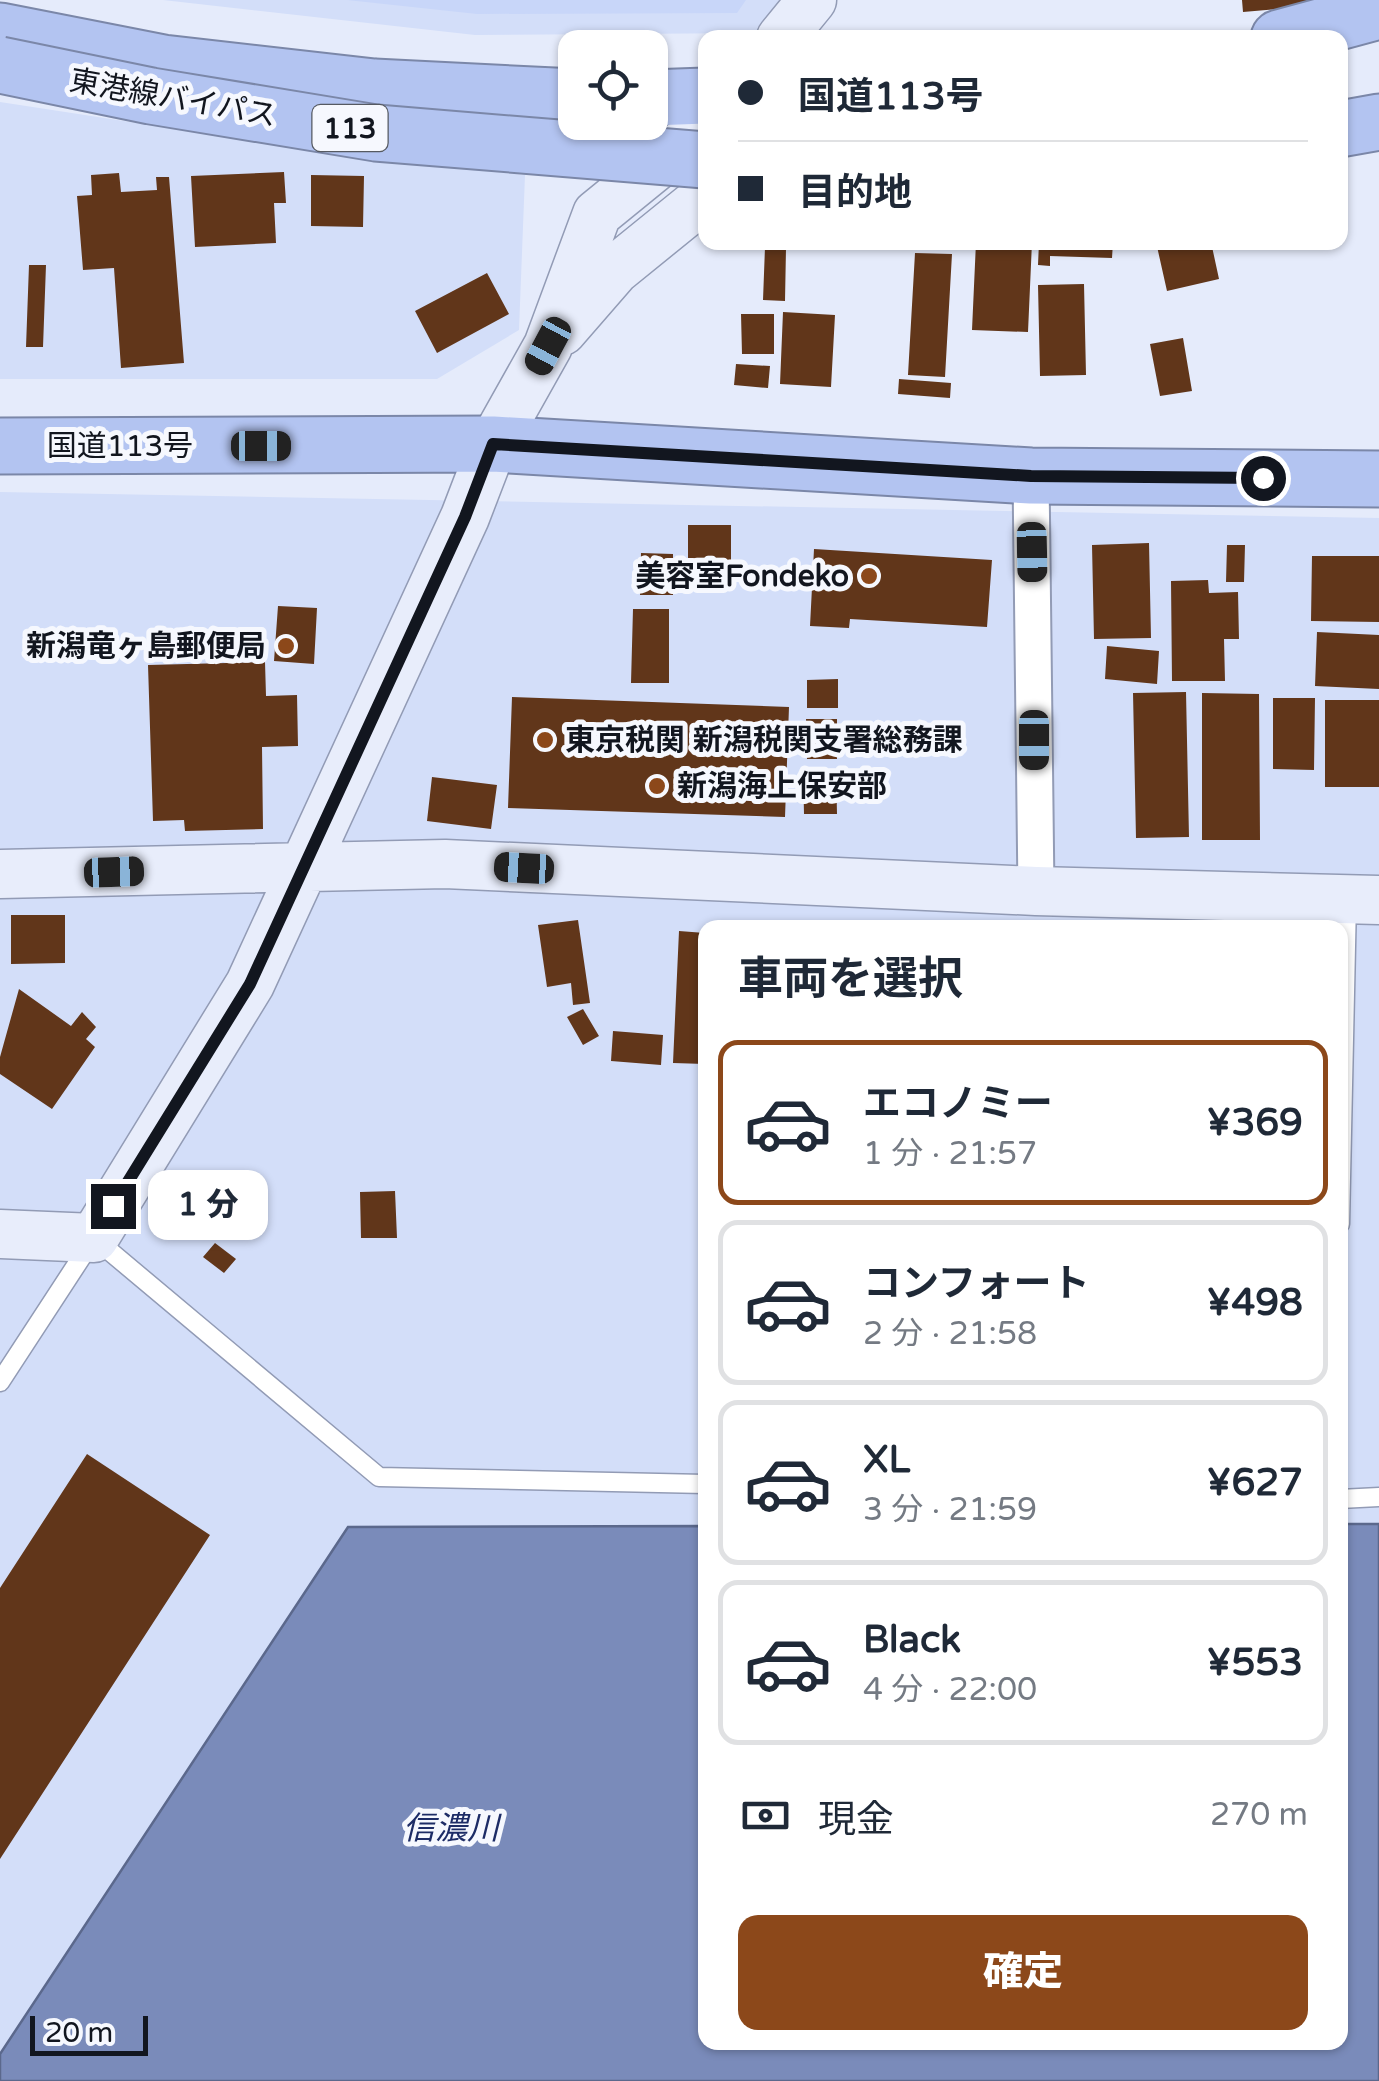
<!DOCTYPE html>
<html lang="ja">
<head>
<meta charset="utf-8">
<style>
	:root { --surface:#fff; --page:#f6f6f7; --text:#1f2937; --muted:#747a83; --line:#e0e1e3; --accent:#8c481a }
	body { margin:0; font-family:"Varela Round","Noto Sans JP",sans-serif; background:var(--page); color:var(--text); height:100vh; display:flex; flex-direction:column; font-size:38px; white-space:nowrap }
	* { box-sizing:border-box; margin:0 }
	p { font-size:32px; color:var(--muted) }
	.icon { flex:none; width:55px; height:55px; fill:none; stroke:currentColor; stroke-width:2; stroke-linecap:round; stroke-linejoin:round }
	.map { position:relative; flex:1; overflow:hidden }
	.sheet { position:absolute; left:698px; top:920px; width:650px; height:1130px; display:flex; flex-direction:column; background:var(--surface); border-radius:20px; box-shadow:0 2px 8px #0004 }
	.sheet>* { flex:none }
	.banner { position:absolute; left:698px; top:30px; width:650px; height:220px; border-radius:20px; box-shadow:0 2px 8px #0004; display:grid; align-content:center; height:220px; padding:0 40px; background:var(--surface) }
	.fabs { position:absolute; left:558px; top:30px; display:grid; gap:20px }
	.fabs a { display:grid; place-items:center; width:110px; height:110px; border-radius:20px; background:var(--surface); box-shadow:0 2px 8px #0004; font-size:50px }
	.scale { position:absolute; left:30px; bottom:25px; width:118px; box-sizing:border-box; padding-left:10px; border:5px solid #12161f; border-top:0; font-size:28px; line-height:35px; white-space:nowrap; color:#12161f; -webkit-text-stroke:8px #f6f8fe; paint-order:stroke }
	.end { position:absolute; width:45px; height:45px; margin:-22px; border:12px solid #12161f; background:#fff; box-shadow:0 0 0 5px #fff }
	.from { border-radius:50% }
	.bubble { position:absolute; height:70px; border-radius:20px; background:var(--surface); box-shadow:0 2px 8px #0004; font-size:32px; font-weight:800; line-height:70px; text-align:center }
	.car { position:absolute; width:30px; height:60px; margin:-30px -15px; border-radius:12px; box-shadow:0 0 8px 2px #0007; background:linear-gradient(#222 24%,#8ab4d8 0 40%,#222 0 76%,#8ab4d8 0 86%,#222 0) }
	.banner b { display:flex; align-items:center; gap:35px; height:95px; font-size:38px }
	.banner b+b { border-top:2px solid var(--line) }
	.banner i { width:25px; height:25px; background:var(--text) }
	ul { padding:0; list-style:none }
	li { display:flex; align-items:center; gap:30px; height:165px; margin:0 20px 15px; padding:0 20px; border:5px solid var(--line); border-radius:20px }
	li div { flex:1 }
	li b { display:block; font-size:38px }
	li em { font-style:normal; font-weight:800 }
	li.selected { border-color:var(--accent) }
	li>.icon { width:90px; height:90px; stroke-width:1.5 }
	h2 { padding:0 40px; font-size:45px; line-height:120px }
	.pay { display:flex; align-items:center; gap:25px; height:110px; padding:0 40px; font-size:38px }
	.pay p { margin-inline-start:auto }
	.primary-button { display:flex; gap:20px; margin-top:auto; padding:20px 40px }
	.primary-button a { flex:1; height:115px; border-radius:20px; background:var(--accent); color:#fff; font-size:40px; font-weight:800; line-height:115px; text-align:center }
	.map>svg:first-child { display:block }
	.built { fill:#d3def9 }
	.green { fill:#c8d6f9 }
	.water { fill:#7a8bba; stroke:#5b688c; stroke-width:2.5 }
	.building { fill:#61361a }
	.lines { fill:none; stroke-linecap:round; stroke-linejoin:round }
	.lane-casing { stroke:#929bb5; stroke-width:21 }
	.street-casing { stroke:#929bb5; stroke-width:39 }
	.secondary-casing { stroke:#929bb5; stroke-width:51 }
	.highway-casing { stroke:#7b87a8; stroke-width:59 }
	.lane { stroke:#fff; stroke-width:18 }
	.street { stroke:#fff; stroke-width:35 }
	.secondary { stroke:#e8edfb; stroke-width:48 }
	.highway { stroke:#b3c4f1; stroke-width:55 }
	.highway-bridge-casing { stroke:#7b87a8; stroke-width:59; stroke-linecap:butt }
	.highway-bridge { stroke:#b3c4f1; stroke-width:55 }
	.route { stroke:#12161f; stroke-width:12 }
	.poi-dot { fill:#8c481a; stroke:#f6f8fe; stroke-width:4 }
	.labels { text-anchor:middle; stroke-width:10; stroke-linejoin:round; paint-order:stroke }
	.shield { fill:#f6f8fe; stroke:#565a62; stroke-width:2.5 }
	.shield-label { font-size:28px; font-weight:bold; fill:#12161f }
	.street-label { font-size:30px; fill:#12161f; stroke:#f6f8fe }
	.poi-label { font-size:30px; font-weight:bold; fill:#12161f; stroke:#f6f8fe; text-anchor:end }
	.water-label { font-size:32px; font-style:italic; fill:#1d2c66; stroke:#f6f8fe }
</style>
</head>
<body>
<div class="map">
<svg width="1379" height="2081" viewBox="0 0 1379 2081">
	<rect width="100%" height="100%" fill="#e5ebfb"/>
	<path class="built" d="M163 0H784L761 33 475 35Z
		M0 102 300 148 525 175 519 330 437 379H0Z
		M0 492 1379 518V1524H1340V928H705V1526L348 1527 0 2054Z"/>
	<path class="green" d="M347 0H746L737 13 477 14Z"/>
	<path class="water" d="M1340 1524H1379V2081H0V2054L348 1527 705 1526V2042H1340Z"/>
	<path class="building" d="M1242 0H1311L1312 6 1243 12Z
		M284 172 286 203H274L276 243 195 247 191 176Z
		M119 173 121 192 157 190 156 177H169L184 363 121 368 114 268 83 270 77 196 92 195 91 175Z
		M311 175 364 176 363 227 311 226Z
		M976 242H1032L1028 332 972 330Z
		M1039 242H1113L1112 258 1050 256V266L1038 265Z
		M1156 242H1211L1219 279 1167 291Z
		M765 247 786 248 785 301 763 300Z
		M915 253 952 254 945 377 908 375Z
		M29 265H46L43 347H26Z
		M487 273 509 314 437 353 415 311Z
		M1084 284 1086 375 1040 376 1038 285Z
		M783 312 835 315 831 387 780 384Z
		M741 314H774V354H742Z
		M1183 338 1192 391 1160 396 1150 344Z
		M736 364 770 366 768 388 734 385Z
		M899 379 951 383 950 398 898 394Z
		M688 525H731V584L688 583Z
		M1149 543 1151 638 1094 639 1092 545Z
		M1227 545H1245L1244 582H1226Z
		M814 549 992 560 987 627 850 619 849 628 810 626Z
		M641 553 673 554V595H640Z
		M1312 556H1379V622L1311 621Z
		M1208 580 1209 593 1238 592 1239 639H1224L1225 681H1172L1171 581Z
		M278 606 317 608 314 664 274 661Z
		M633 609H669V683H631Z
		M1317 632 1379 635V689L1315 686Z
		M1107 646 1159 651 1157 684 1105 679Z
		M265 662 266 696 297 695 298 746 262 747 263 829 185 831 184 820 153 821 148 665Z
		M838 679V708H807V680Z
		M1186 692 1189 837 1136 838 1133 693Z
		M1202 693 1259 694 1260 840H1202Z
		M512 697 789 707 785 817 508 808Z
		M1273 698H1315L1314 770 1273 769Z
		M1325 700H1379V787H1325Z
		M806 719H837V759H807Z
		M803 769 836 770 837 814H804Z
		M432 777 497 785 491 829 427 821Z
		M11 915H65V963L11 964Z
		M578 920 590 1003 573 1005 571 983 547 987 538 925Z
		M679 931 705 933V1064L673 1063Z
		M19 989 71 1026 82 1012 96 1027 86 1039 95 1047 52 1109 0 1074V1057Z
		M583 1009 599 1036 583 1045 567 1017Z
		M613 1031 663 1035 661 1065 611 1061Z
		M395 1191 397 1238H361L360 1192Z
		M215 1243 236 1259 224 1273 203 1257Z
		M87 1454 210 1535 0 1859V1588Z"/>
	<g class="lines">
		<g class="lane-casing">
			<path id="lane" d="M1340 1224 1347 900
				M0 1382 94 1238 379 1477 705 1484
				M1340 1499 1379 1497"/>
		</g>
		<g class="street-casing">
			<path id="street" d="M1031 476 1036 891"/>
		</g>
		<g class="secondary-casing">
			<path id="secondary" d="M781 38 812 0
				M562 331 615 270 705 197
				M0 874 445 864 1036 891 1379 900
				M0 1234 94 1238 250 984 465 517 493 444 548 346 597 214 705 126"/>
		</g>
		<g class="highway-casing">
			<path id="highway" d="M0 31 163 63 374 87 575 97
				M1279 38 1379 11
				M650 98 705 96
				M1340 129 1379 122
				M0 446 493 444 1031 476 1379 479"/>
		</g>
		<use href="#lane" class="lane"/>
		<use href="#street" class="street"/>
		<use href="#secondary" class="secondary"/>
		<use href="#highway" class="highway"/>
		<g class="highway-bridge-casing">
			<path id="highway-bridge" d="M0 65 151 96 376 133 705 160"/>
		</g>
		<use href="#highway-bridge" class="highway-bridge"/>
	</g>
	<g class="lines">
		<path class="route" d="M113 1206 250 984 465 517 493 444 1031 476 1263 478"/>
	</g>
	<g class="poi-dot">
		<circle cx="869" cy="576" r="10"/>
		<circle cx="286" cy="646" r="10"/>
		<circle cx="545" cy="740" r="10"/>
		<circle cx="657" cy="786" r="10"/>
	</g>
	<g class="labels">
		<rect class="shield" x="312.5" y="105" width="75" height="46" rx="8"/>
		<g class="shield-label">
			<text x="350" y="138">113</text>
		</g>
		<g class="street-label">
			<text transform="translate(173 98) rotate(10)" y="10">東港線バイパス</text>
			<text x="120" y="456">国道113号</text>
		</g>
		<g class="poi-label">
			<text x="849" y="586">美容室Fondeko</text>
			<text x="266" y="656">新潟竜ヶ島郵便局</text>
			<text x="565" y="750" text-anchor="start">東京税関 新潟税関支署総務課</text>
			<text x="677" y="796" text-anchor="start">新潟海上保安部</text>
		</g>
		<g class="water-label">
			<text x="451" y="1839">信濃川</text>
		</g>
	</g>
</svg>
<div class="fabs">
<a><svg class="icon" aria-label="locate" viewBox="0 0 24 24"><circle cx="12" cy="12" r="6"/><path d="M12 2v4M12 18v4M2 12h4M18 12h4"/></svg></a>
</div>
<div class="scale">20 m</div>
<i class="end from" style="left:1263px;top:478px"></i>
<i class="end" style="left:113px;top:1206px"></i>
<div class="bubble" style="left:148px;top:1170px;width:120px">1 分</div>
<i class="car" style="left:548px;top:346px;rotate:208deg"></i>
<i class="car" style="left:261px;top:446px;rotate:90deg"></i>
<i class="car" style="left:1032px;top:552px;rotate:179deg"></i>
<i class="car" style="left:1034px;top:740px;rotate:180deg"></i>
<i class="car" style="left:524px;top:868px;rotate:273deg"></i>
<i class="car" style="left:114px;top:872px;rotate:88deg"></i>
<div class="banner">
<b><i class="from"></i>国道113号</b>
<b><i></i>目的地</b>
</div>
<section class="sheet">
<h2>車両を選択</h2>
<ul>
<li class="selected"><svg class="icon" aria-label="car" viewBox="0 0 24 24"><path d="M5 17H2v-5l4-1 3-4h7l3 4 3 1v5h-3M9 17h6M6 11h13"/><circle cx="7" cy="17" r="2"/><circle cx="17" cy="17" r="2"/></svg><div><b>エコノミー</b><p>1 分 · 21:57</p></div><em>¥369</em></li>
<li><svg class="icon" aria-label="car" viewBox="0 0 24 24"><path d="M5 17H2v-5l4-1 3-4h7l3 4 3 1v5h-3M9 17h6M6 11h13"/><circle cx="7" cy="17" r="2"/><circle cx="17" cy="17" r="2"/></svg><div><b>コンフォート</b><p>2 分 · 21:58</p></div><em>¥498</em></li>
<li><svg class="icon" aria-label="car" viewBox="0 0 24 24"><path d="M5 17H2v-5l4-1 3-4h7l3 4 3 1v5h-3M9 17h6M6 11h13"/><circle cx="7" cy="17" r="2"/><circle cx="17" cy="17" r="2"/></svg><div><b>XL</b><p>3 分 · 21:59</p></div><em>¥627</em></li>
<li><svg class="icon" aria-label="car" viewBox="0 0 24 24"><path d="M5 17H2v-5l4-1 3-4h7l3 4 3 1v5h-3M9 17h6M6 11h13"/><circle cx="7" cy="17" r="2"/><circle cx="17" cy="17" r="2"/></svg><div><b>Black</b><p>4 分 · 22:00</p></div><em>¥553</em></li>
</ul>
<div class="pay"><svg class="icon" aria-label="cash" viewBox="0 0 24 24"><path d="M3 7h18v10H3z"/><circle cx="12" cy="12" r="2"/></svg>現金<p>270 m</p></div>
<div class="primary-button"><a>確定</a></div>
</section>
</div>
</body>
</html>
